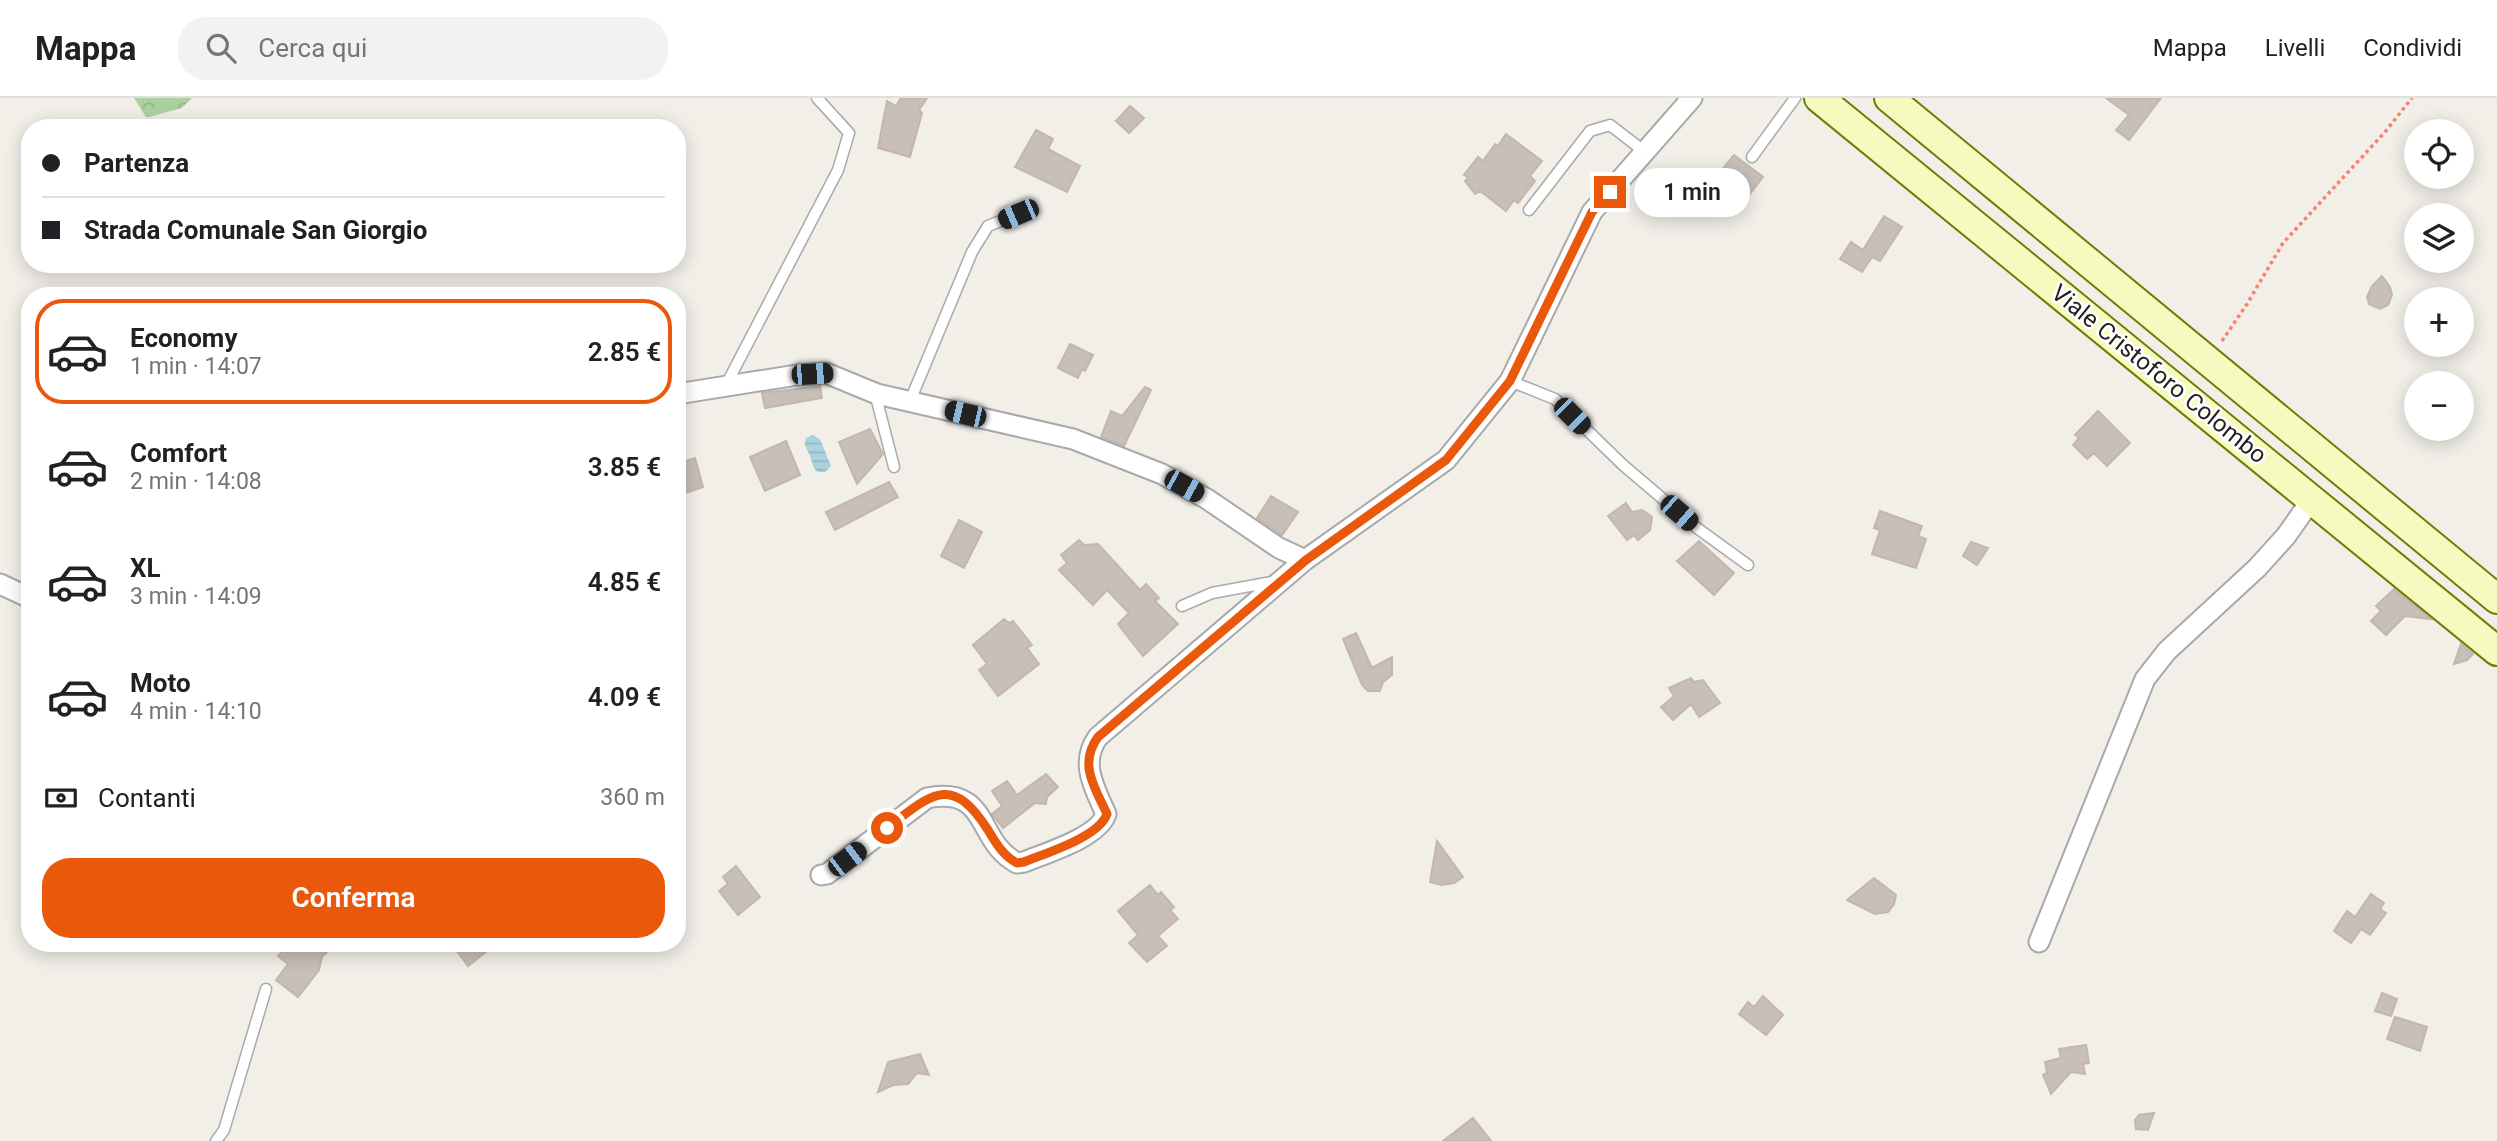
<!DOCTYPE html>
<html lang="it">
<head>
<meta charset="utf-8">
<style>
	:root { --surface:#fff; --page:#f2f2f2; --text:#202124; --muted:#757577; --line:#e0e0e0; --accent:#ea580c }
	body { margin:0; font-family:Roboto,sans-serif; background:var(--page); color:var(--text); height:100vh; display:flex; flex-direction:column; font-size:26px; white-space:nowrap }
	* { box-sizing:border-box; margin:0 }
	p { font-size:23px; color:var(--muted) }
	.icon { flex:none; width:38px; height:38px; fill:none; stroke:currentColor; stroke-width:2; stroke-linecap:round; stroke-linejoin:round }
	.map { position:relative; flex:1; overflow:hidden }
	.drawer { position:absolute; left:21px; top:189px; width:665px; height:665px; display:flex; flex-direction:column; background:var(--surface); border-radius:28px; box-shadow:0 4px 18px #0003 }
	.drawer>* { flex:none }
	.banner { position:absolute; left:21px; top:21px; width:665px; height:154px; border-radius:28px; box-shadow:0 4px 18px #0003; display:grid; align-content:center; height:154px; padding:0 21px; background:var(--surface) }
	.fabs { position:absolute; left:2404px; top:21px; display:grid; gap:14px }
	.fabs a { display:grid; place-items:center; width:70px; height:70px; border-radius:50%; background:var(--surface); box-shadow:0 4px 18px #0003; font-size:35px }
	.end { position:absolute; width:32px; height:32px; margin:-16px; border:9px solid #ea580c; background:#fff; box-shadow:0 0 0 4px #fff }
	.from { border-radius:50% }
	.bubble { position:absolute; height:49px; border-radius:24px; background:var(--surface); box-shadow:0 4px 18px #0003; font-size:23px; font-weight:600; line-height:49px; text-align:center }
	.car { position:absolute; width:21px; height:42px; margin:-21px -10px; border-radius:9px; box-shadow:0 0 5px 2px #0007; background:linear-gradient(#222 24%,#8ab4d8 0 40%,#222 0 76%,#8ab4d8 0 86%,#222 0) }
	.banner b { display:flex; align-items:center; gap:24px; height:66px; font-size:26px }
	.banner b+b { border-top:2px solid var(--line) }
	.banner i { width:18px; height:18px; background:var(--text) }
	ul { padding:12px 0 0; list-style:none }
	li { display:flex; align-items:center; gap:21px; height:105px; margin:0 14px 10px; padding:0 7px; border:4px solid transparent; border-radius:28px }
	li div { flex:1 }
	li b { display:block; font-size:26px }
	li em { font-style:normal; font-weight:600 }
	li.active { border-color:var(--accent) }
	li>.icon { width:63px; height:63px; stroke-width:1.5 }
	.pay { display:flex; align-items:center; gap:18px; height:77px; padding:0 21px; font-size:26px }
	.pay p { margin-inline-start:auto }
	.button { display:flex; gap:14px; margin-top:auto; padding:14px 21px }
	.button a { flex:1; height:80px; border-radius:28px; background:var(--accent); color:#fff; font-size:28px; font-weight:600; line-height:80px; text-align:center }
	header { display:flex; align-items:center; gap:42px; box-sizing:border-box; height:98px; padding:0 35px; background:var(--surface); border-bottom:2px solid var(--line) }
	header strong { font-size:33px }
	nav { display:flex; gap:38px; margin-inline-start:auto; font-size:24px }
	.search { width:490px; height:63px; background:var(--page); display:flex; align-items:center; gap:18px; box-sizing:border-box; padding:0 24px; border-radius:28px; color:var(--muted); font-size:26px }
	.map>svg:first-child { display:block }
	.forest { fill:url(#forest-crowns) }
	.water { fill:url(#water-rules) }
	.building { fill:#c7bfb8; stroke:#c4b6ab; stroke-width:2 }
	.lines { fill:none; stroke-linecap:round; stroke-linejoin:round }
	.lane-casing { stroke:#a9a9a9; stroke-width:13 }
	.street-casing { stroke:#a9a9a9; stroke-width:23 }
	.secondary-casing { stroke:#707d05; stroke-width:32 }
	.path { stroke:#fa8072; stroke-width:3.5; stroke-dasharray:3.5 3.5; stroke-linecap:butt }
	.lane { stroke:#fff; stroke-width:10 }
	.street { stroke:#fff; stroke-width:19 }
	.secondary { stroke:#f7fabf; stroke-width:28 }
	.route { stroke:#ea580c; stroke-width:9 }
	.labels { text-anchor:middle; stroke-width:5; stroke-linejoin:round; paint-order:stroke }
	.street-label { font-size:24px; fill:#222; stroke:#fff }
</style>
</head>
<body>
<header>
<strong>Mappa</strong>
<div class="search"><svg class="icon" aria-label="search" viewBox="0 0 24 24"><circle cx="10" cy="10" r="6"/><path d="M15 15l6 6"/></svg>Cerca qui</div>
<nav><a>Mappa</a><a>Livelli</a><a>Condividi</a></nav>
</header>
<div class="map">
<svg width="2497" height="1043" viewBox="0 0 2497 1043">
	<defs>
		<pattern id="forest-crowns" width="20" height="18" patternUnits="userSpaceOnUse" patternTransform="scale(1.75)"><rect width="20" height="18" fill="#add19e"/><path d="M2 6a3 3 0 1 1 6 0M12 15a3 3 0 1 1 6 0" fill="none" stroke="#95b388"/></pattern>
		<pattern id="water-rules" width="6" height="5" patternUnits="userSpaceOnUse" patternTransform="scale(1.75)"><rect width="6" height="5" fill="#aad3df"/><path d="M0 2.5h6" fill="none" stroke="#92b5bf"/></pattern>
	</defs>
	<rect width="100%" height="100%" fill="#f2efe9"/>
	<path class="forest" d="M134 0H192L182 10 149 19H146Z"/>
	<path class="water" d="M813 337 820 341 831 368 825 374C812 375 814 368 810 358 807 350 803 349 806 340Z"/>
	<path class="building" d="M901 0H927L919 12 922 15 910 59 878 50 887 3 896 8Z
		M2106 0H2161L2129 42 2116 32 2129 17Z
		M1130 8 1144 20 1129 35 1116 23Z
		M1036 32 1053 41 1048 51 1080 68 1067 94 1015 69Z
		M1506 36 1542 63 1530 78 1535 83 1518 105 1514 102 1506 113 1480 93 1475 96 1465 83 1468 79 1464 77 1478 59 1483 63 1495 46 1498 48Z
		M1734 57 1763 79 1734 116 1709 95 1720 80 1717 78Z
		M1884 118 1902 129 1880 163 1872 159 1862 174 1840 161 1851 144 1863 152Z
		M2382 178 2390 189 2392 197 2388 207 2380 211 2369 206 2367 199 2372 188Z
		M1070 246 1093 257 1085 273 1082 271 1078 280 1058 270Z
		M820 288 822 300 765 310 762 295Z
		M1145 289 1151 292 1124 348 1101 339 1111 313 1122 318Z
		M2098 313 2130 345 2107 368 2094 355 2087 361 2073 347 2079 340 2075 337Z
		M870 331 883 356 857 386 839 344Z
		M786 343 800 377 765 393 750 359Z
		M695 360 703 389 685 395 682 387 677 388V366Z
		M889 384 898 399 835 432 826 414Z
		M1271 398 1298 414 1282 437 1257 420Z
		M1626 405 1632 414 1642 412 1652 419 1650 432 1638 442 1634 437 1627 442 1608 418Z
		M1880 413 1922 428 1918 438 1926 441 1916 470 1872 456 1880 432 1874 430Z
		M959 422 982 434 964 470 941 458Z
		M1079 442 1084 447 1098 446 1140 492 1146 486 1159 500 1155 503 1178 526 1143 558 1118 526 1129 515 1107 492 1093 507 1059 472 1067 465 1061 457Z
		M1699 443 1734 475 1714 497 1677 463Z
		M1971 444 1988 450 1977 467 1963 458Z
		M2394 491 2431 521 2405 518 2386 537 2371 523 2381 513 2376 508Z
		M1004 521 1009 525 1013 523 1032 547 1027 550 1039 566 998 598 979 572 987 566 973 547Z
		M1356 535 1372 570 1392 559V577L1383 584 1380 593H1368L1362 587 1343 541Z
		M2461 546 2473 556 2467 562 2454 566Z
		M1691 580 1694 584 1703 582 1720 605 1699 619 1691 606 1673 622 1661 609 1674 598 1669 590Z
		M1046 676 1058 689 1047 699 1046 706 1035 705 1003 730 992 716 1002 708 992 693 1007 683 1017 697Z
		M1437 743 1463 779 1454 785 1442 787 1430 784Z
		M736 768 760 799 738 817 719 793 728 786 723 779Z
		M1874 780 1896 797 1894 806 1888 814 1875 816 1847 802Z
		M1150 787 1158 797 1161 794 1174 809 1170 812 1178 821 1158 838 1167 848 1147 864 1129 845 1138 837 1118 813Z
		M2371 796 2384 805 2380 811 2386 815 2370 837 2361 831 2351 845 2334 833 2347 813 2355 819Z
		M290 845H321L328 853 322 859 319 872 298 899 276 882 288 866 278 858Z
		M451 845H497L468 868Z
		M2382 895 2397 901 2391 918 2375 913Z
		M1763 898 1783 917 1766 937 1739 916 1748 904 1754 909Z
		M2395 919 2427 929 2420 953 2387 941Z
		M2086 947 2089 965 2083 966 2085 976 2071 974 2051 996 2043 977 2047 975 2045 964 2061 960 2059 951Z
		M920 956 929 977 917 975 908 986 893 987 878 994 888 964Z
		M2154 1015 2148 1032 2136 1031 2135 1022 2139 1017Z
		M1473 1020 1491 1043H1443Z"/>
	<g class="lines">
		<g class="lane-casing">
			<path id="lane" d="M1752 59 1795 0
				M1529 112 1590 33 1610 27 1645 54
				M1510 283 1555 301 1623 367 1697 430 1748 467
				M726 287 838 72 849 35 817 0
				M875 295 894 369
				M910 303 972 154 988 128 1018 116
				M1182 508 1212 495 1272 484
				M216 1043 224 1032 266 891"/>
		</g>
		<g class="street-casing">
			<path id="street" d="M677 296 797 277 826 275 877 296 1073 341 1162 376 1207 401 1279 450 1305 462
				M0 486 30 500
				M821 777 827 776 927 700C991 688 975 743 1017 765L1024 764C1046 755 1099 739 1106 716 1095 691 1079 665 1098 639L1305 462 1446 362 1510 283 1592 114 1692 0
				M2039 844 2145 581 2167 553 2257 470 2286 438 2312 401"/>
		</g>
		<g class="secondary-casing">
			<path id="secondary" d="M1819 0 2497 553
				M1889 0 2497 501"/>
		</g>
		<path class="path" d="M2222 243 2247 206 2283 145 2385 34 2412 0"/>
		<use href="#lane" class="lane"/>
		<use href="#street" class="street"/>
		<use href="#secondary" class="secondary"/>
	</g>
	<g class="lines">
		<path class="route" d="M887 730C931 697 951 674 988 732 996 745 1003 758 1017 765L1024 764C1046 755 1099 739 1107 716 1095 690 1078 666 1098 639L1306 462 1446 362 1510 283 1592 114 1610 94"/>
	</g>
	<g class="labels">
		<g class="street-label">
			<text transform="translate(2159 276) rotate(39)" y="8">Viale Cristoforo Colombo</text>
		</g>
	</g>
</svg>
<div class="fabs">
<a><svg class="icon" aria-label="locate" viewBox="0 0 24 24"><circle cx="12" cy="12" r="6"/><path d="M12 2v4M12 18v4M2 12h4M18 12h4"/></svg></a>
<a><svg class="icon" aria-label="layers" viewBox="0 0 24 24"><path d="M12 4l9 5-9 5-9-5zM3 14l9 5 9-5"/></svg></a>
<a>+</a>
<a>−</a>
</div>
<i class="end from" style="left:887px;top:730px"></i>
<i class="end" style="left:1610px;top:94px"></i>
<div class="bubble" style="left:1634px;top:70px;width:116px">1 min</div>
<i class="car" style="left:1018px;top:116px;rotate:247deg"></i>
<i class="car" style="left:812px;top:276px;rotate:87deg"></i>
<i class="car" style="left:965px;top:316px;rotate:283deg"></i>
<i class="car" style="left:1572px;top:318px;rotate:135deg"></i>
<i class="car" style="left:1184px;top:388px;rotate:119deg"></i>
<i class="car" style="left:1679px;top:415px;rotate:131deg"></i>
<i class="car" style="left:847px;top:761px;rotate:53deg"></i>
<div class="banner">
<b><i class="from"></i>Partenza</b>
<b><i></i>Strada Comunale San Giorgio</b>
</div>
<section class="drawer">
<ul>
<li class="active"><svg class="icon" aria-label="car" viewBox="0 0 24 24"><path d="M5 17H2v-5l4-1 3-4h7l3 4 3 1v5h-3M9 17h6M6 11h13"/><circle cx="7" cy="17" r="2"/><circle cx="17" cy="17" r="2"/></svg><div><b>Economy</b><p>1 min · 14:07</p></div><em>2.85 €</em></li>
<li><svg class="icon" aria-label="car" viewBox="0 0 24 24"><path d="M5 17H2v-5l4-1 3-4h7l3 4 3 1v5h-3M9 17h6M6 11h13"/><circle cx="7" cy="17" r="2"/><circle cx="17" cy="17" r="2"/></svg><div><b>Comfort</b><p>2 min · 14:08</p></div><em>3.85 €</em></li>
<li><svg class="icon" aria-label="car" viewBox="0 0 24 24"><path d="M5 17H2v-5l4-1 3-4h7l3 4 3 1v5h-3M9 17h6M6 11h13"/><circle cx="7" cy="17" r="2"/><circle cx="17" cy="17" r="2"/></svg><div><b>XL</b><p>3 min · 14:09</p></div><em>4.85 €</em></li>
<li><svg class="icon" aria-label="car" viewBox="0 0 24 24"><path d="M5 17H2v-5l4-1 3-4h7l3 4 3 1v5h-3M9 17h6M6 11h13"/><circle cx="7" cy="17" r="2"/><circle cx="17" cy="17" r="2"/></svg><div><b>Moto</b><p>4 min · 14:10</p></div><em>4.09 €</em></li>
</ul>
<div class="pay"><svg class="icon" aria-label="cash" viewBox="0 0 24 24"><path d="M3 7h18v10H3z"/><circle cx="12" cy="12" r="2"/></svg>Contanti<p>360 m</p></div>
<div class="button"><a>Conferma</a></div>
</section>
</div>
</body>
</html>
